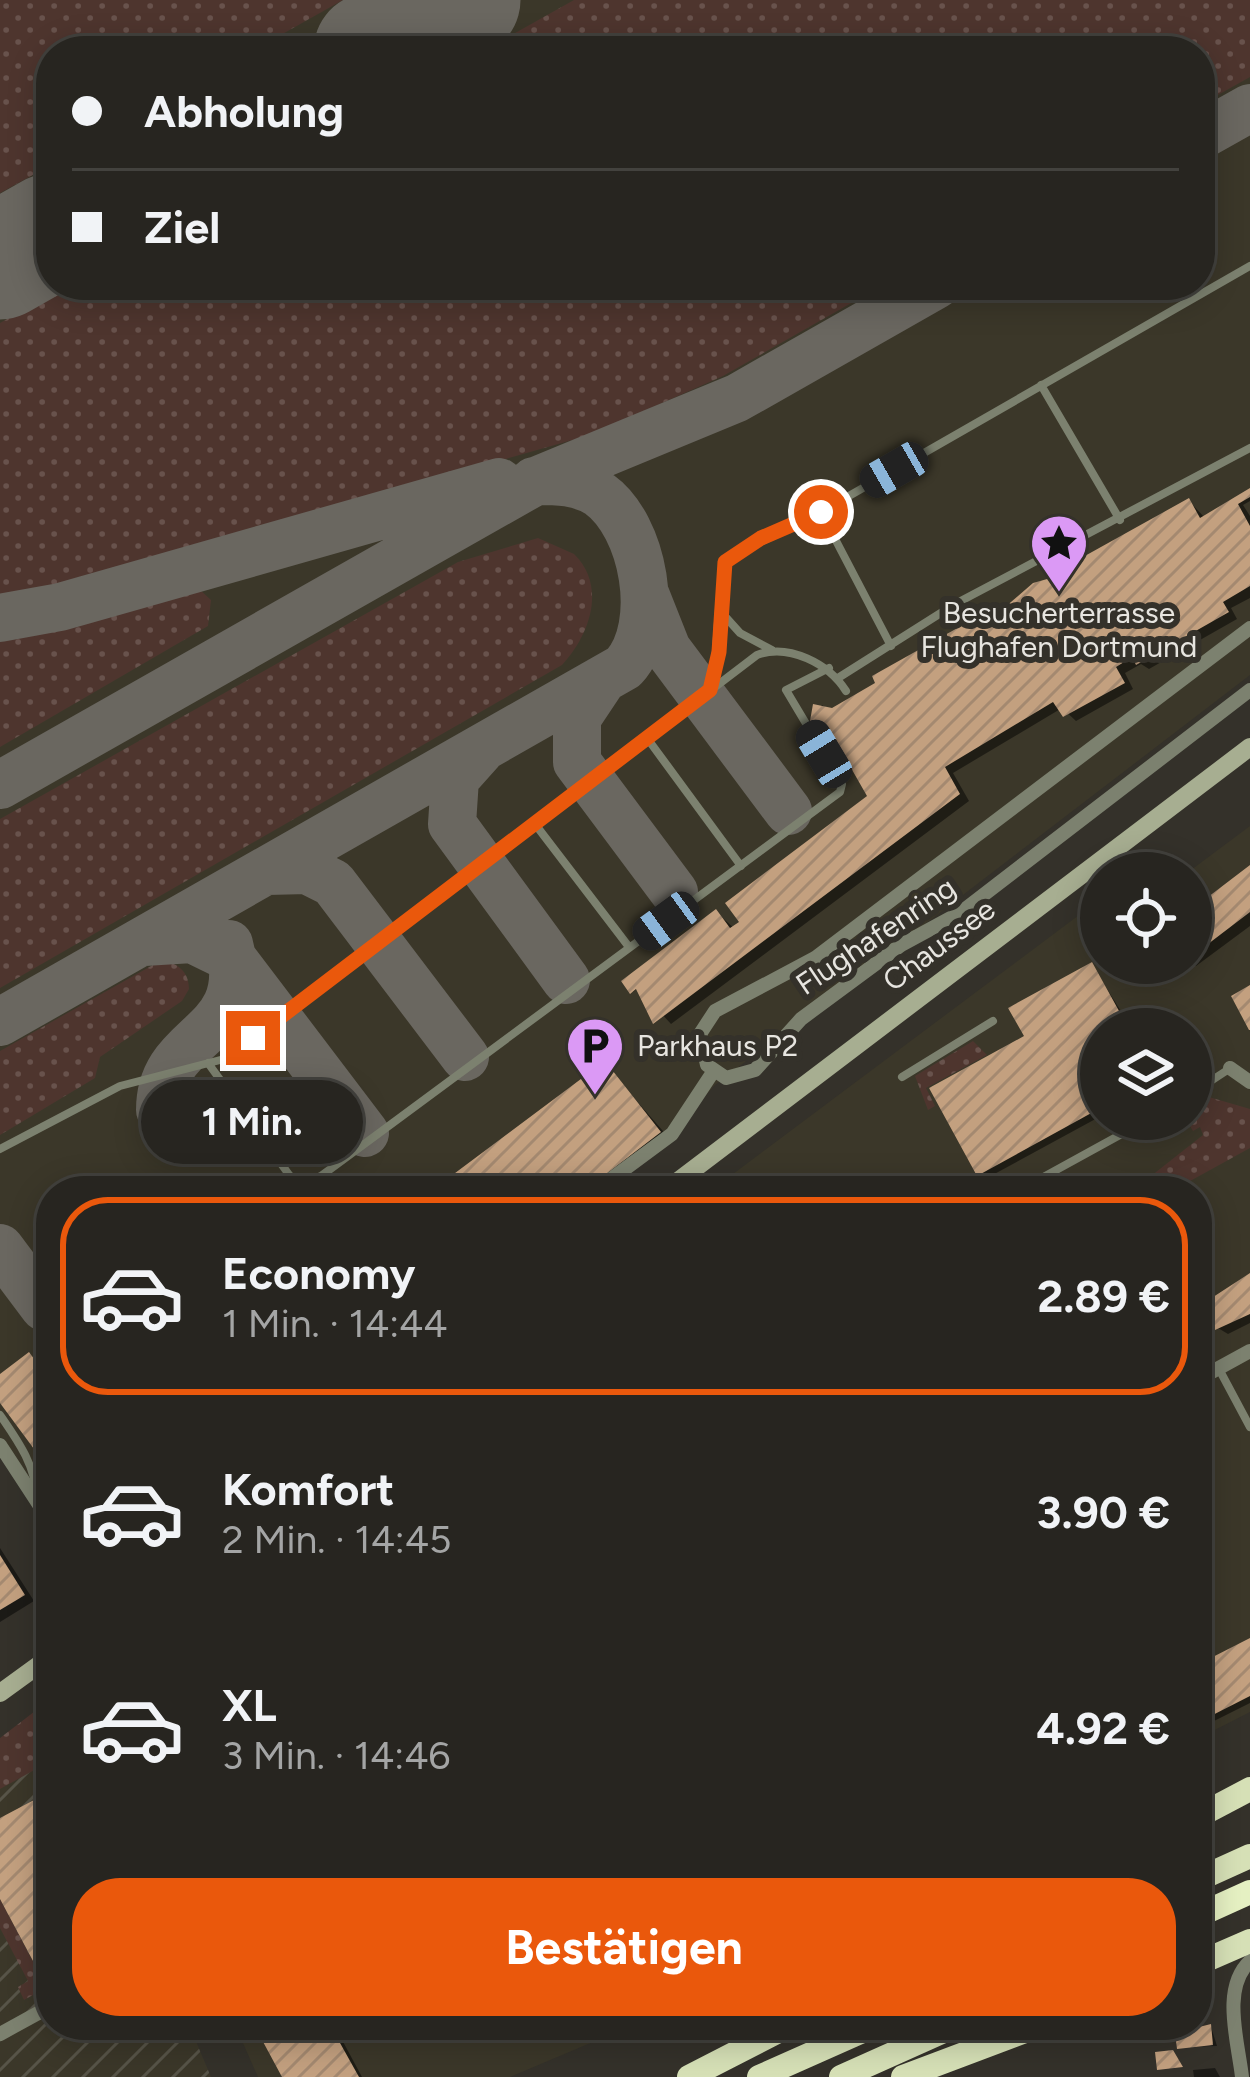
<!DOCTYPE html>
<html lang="de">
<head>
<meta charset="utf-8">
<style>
	:root { --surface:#272520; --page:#33312d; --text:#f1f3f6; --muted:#a4a5a5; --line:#43423e; --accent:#ea580c }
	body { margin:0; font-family:Figtree,sans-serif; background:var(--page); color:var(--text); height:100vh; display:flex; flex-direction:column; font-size:45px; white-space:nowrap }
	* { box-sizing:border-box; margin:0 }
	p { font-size:39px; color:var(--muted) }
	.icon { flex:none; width:66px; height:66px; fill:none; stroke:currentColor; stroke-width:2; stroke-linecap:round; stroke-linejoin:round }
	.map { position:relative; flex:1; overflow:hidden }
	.details { position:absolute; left:36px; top:1176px; width:1176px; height:864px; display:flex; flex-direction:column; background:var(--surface); border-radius:48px; box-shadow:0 6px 30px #0003,0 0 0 3px var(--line) }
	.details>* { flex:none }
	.banner { position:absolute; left:36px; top:36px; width:1179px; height:264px; border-radius:48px; box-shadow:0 6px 30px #0003,0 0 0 3px var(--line); display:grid; align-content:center; height:264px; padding:0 36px; background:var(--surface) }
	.buttons { position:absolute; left:1080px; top:852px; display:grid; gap:24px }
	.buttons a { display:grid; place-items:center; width:132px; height:132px; border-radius:50%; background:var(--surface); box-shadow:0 6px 30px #0003,0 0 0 3px var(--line); font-size:60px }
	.end { position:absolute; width:54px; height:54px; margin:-27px; border:15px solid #ea580c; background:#fff; box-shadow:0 0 0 6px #fff }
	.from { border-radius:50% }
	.bubble { position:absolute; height:84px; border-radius:42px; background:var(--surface); box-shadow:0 6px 30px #0003,0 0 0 3px var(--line); font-size:39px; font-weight:700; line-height:84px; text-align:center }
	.car { position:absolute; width:36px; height:72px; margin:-36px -18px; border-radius:15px; box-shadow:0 0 9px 3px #0007; background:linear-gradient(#222 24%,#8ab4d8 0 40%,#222 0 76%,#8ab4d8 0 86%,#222 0) }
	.banner b { display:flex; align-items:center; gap:42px; height:114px; font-size:45px }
	.banner b+b { border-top:3px solid var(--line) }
	.banner i { width:30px; height:30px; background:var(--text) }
	ul { padding:21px 0 0; list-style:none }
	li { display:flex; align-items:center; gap:36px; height:198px; margin:0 24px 18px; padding:0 12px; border:6px solid transparent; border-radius:48px }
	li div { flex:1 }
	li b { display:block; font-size:45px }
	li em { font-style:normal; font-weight:700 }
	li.on { border-color:var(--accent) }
	li>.icon { width:108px; height:108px; stroke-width:1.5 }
	.primary-button { display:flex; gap:24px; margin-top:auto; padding:24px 36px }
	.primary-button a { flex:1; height:138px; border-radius:48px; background:var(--accent); color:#fff; font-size:48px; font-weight:700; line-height:138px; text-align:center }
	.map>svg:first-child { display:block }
	.built { fill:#3b3729; fill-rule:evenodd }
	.industrial { fill:url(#industrial-furrows) }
	.grass { fill:url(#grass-dots) }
	.shadow { fill:#0007 }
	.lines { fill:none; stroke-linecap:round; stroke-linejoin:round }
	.taxiway { stroke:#6a6760; stroke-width:48 }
	.runway { stroke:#6a6760; stroke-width:117 }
	.building { fill:url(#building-hatch) }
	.service { stroke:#7c816f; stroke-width:8 }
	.minor { stroke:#7c816f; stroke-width:14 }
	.secondary { stroke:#a7ae91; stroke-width:18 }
	.trunk { stroke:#d6e0b6; stroke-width:24 }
	.motorway { stroke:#e5f0c2; stroke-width:24 }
	.route { stroke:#ea580c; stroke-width:15 }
	.labels { text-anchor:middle; stroke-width:12; stroke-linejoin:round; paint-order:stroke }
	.poi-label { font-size:30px; fill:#e7e5e0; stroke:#34312a }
	.street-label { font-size:30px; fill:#e7e5e0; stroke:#34312a }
</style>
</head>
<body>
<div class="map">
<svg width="1250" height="2077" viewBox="0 0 1250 2077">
	<defs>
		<pattern id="industrial-furrows" width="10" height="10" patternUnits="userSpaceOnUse" patternTransform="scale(3)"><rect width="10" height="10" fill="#3b3729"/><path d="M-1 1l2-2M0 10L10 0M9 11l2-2" fill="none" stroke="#575448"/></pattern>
		<pattern id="grass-dots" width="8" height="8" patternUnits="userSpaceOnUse" patternTransform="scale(3)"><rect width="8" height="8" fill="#4e352e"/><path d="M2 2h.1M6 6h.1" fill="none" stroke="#68524c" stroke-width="1.8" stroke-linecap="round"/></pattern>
		<pattern id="building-hatch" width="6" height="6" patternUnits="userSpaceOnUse" patternTransform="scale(3)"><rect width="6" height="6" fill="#c3a07f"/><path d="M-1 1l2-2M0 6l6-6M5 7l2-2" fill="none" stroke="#a48970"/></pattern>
	</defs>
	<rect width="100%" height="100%" fill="#34312a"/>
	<path class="built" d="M0 0H1250V675L715 1085 672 1134 595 1191H51V1523L0 1444ZM51 51H1200V285H51Z
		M1250 826V1712L1197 1739V1191H731L725 1180 1091 906 1101 921V963H1191L1187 873ZM1101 1029H1191V1119H1101Z
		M235 2025H633L510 2077H258Z"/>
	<path class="industrial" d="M47 1706 51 1716V2025H189L211 2077H0V1743Z"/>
	<path class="grass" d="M0 0H343L252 51H51V165L0 193Z
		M574 0H1250V77L1200 105V51H483Z
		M68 285H883L723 376 590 435 28 594H0V323Z
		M538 538 574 554C607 586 590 635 562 665L0 988V819L458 562Z
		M181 588 199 589 211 600 208 626 0 747V632Z
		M160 961C177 962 189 971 189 989L182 1001 100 1057 95 1078 0 1135V1051Z
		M973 1041 987 1055 926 1088 935 1106 928 1110 915 1076Z
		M1209 1097 1250 1109V1148L1172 1191H1132L1203 1135 1200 1127 1193 1131 1186 1119H1191V1105Z
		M43 1705 51 1723V1769L47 1763 0 1789V1738Z
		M0 1899 40 1975 51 1970V1985L24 2000 18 1987 28 1981 0 1928Z"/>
	<path class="shadow" d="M1250 492V501L1243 505 1250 516V598L1231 608 1237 619 1149 669 1141 664 1125 673 1133 689 1076 721 1062 708 953 773 969 801 671 1024 638 988 633 992 625 982 717 913 735 929 743 923 729 904 871 793 829 724 825 727 812 715 822 705 833 715 986 615 993 619 1073 575 1189 501 1205 518Z
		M1250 869V926L1196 966 1190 963 1191 913Z
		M1092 965 1132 1029H1101V1080L1086 1088 1101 1116 987 1178 979 1174 1028 1037Z
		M605 1065 670 1139 602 1191H436Z
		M1250 1281V1323L1228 1334 1218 1328Z
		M0 1548 34 1601 0 1622Z
		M1250 1641V1703L1208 1724 1197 1718V1669Z
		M34 1803 51 1822 47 1976 0 1893V1822Z
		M257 2025H334L362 2077H286Z
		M1211 2027 1217 2046 1180 2047Z
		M1215 2068 1220 2077H1194L1193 2070Z"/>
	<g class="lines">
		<path class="taxiway" d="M1200 136 1250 108
			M646 596 667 649 788 811
			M0 618 60 607 499 482
			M601 682 577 718V762L674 892
			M480 751 455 779 452 824 566 980
			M0 785 536 481 737 398 936 285
			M267 871 307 870 333 883 465 1057
			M144 942 192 939 233 959 365 1133
			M0 1022 624 667C662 625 644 526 599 494 579 481 557 481 534 481
			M160 1110C160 1029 254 1041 229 944
			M0 1248 44 1307"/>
		<path class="runway" d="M372 51 462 0
			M0 261 51 232"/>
	</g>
	<path class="building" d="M1250 488V497L1238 504 1250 526V586L1223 602 1229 612 1136 665 1132 657 1116 667 1125 683 1063 717 1053 702 945 767 960 794 653 1024 636 989 630 994 621 981 716 909 730 928 739 922 725 903 867 796 827 726 810 721 813 704 832 708 875 683 872 676 986 612 990 618 997 614 1033 583 1072 572 1078 568 1074 562 1189 498 1200 518Z
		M1250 865V912L1191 957V910Z
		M1092 962 1129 1029H1101V1072L1080 1084 1095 1111 977 1176 929 1088 1024 1036 1008 1008Z
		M1250 985V1030H1249L1231 996Z
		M605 1061 661 1132 584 1191H431Z
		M1250 1273V1314L1215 1330 1207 1301Z
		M29 1352 51 1382V1472L0 1403V1374Z
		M0 1555 25 1595 0 1610Z
		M1250 1638V1696L1197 1723V1665Z
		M34 1800 51 1831V1970L41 1976 0 1899V1818Z
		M1211 2024 1213 2045 1177 2049 1175 2033Z
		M254 2025H330L359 2077H282Z
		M1173 2050 1183 2067 1157 2070 1155 2052Z"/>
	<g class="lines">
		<path class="service" d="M1041 385 1120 520
			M821 512 891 646
			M722 613 740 633 772 650
			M838 678 955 604 1250 448
			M711 689C719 658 716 575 730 557L821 512 1250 266
			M647 738 741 866
			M535 824 629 947
			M208 1063 290 1176 305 1182 321 1176 840 792 842 784 786 690 829 668
			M902 1077 993 1021
			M1191 1094 1229 1069
			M0 1149 120 1086 228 1058 757 655C789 643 829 664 846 691
			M1018 1191 1149 1119
			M1219 1369 1250 1427
			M0 1415C18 1441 36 1466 37 1499"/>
		<path class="minor" d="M1250 628 815 958 715 1011 700 1034 707 1065 726 1078 755 1070 801 1019 901 945 960 913 1250 690
			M1230 1068 1250 1082
			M595 1191 672 1134 713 1072
			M1197 1380 1250 1351
			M0 1445 51 1523
			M0 2034 51 2006
			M1242 2077C1238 2041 1221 1988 1250 1961"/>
		<path class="secondary" d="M665 1191 1250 747
			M0 1693 51 1656"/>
		<path class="trunk" d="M1197 1817 1250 1789
			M1197 1880 1250 1856
			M1197 1964 1250 1941
			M689 2077 790 2025
			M759 2077 876 2025
			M841 2077 957 2025
			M903 2077 1041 2025"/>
		<path class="motorway" d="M1197 1916 1250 1892"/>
	</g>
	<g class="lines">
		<path class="route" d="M253 1038 710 690 719 652 725 562 761 538 821 512"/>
	</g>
	<defs>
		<g id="sight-pin" transform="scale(3)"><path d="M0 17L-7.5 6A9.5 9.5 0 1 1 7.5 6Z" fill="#db99f5" stroke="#34312a"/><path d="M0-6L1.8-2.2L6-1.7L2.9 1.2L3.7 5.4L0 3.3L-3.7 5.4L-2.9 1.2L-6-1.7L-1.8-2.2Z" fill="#111"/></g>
		<g id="parking-pin" transform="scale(3)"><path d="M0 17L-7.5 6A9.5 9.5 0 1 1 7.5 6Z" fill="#db99f5" stroke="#34312a"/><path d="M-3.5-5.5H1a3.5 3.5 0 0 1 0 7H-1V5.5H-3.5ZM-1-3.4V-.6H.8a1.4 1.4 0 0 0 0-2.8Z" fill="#111"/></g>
	</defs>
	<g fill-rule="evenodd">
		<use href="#sight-pin" x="1059" y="543"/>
		<use href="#parking-pin" x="595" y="1046"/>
	</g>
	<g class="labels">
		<g class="poi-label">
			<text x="1059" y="623">Besucherterrasse<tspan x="1059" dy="34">Flughafen Dortmund</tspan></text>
			<text x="637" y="1056" text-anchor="start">Parkhaus P2</text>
		</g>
		<g class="street-label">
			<text transform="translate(876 936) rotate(-34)" y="10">Flughafenring</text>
			<text transform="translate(939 945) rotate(-37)" y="10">Chaussee</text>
		</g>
	</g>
</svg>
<div class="buttons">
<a><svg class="icon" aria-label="locate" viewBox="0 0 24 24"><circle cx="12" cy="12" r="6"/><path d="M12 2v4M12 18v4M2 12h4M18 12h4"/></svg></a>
<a><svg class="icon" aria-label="layers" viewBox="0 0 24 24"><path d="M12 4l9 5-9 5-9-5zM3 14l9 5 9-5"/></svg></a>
</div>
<i class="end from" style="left:821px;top:512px"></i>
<i class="end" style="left:253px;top:1038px"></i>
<div class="bubble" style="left:141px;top:1080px;width:222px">1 Min.</div>
<i class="car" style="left:894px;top:470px;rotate:240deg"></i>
<i class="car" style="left:824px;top:754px;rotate:329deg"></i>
<i class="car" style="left:666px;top:921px;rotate:234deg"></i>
<div class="banner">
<b><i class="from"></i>Abholung</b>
<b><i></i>Ziel</b>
</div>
<section class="details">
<ul>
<li class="on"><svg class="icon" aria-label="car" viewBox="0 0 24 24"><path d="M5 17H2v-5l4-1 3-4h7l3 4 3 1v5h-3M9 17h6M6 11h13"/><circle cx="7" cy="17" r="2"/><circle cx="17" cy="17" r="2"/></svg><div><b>Economy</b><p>1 Min. · 14:44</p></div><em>2.89 €</em></li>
<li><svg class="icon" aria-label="car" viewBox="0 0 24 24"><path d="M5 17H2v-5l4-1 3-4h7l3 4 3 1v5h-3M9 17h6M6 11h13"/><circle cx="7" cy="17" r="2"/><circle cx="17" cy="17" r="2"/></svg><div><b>Komfort</b><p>2 Min. · 14:45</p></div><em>3.90 €</em></li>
<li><svg class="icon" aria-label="car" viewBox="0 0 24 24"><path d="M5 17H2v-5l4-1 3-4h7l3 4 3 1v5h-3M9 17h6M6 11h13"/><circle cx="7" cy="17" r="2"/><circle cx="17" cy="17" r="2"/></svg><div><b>XL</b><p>3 Min. · 14:46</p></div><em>4.92 €</em></li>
</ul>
<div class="primary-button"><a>Bestätigen</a></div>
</section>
</div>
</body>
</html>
